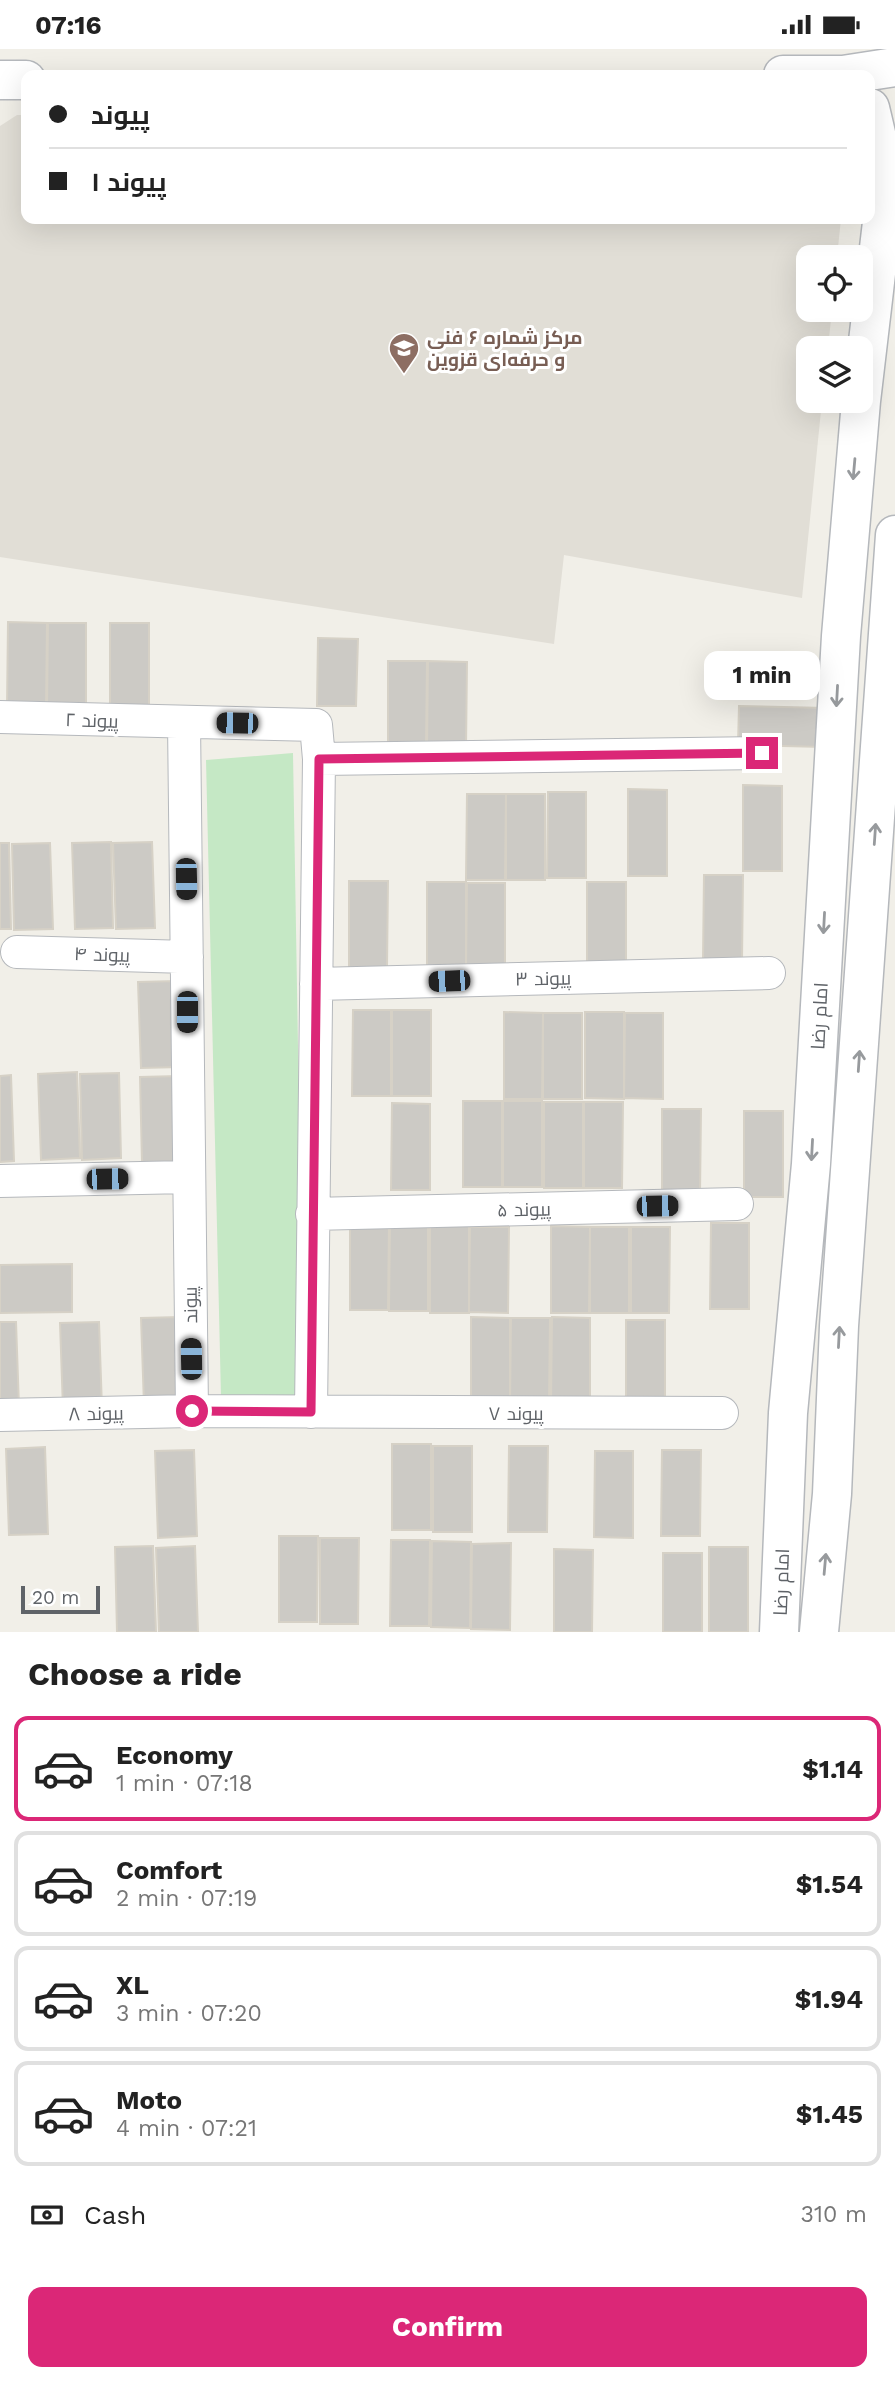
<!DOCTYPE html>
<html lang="en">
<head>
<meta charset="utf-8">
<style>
	:root { --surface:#fff; --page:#f6f6f6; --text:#222; --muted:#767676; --line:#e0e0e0; --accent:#db2777 }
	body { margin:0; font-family:"Work Sans",Cairo,sans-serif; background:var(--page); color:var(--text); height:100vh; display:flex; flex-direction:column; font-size:26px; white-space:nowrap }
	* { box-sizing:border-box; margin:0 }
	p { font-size:23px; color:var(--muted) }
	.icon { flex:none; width:38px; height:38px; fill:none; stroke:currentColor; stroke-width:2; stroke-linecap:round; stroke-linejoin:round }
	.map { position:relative; height:1583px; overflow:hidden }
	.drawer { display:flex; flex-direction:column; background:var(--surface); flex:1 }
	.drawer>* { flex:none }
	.top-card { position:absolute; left:21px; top:21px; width:854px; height:154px; border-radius:14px; box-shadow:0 7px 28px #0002; display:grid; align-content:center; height:154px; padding:0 28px; background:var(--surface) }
	.tools { position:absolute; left:796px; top:196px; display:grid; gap:14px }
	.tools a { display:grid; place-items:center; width:77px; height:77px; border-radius:14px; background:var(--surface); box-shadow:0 7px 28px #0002; font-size:35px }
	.scale { position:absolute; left:21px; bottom:18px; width:79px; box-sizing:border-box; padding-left:7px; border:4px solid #5f6368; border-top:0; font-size:19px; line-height:24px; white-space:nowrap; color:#5f6368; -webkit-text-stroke:5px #fff; paint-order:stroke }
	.end { position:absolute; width:32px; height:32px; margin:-16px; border:9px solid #db2777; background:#fff; box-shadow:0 0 0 4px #fff }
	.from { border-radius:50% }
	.bubble { position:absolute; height:49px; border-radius:14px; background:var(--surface); box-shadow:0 7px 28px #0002; font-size:23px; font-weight:700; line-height:49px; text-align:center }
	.car { position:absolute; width:21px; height:42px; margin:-21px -10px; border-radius:9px; box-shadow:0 0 5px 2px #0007; background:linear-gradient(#222 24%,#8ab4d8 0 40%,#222 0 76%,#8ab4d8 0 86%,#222 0) }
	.top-card b { display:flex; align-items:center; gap:24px; height:66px; font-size:26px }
	.top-card b+b { border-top:2px solid var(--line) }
	.top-card i { width:18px; height:18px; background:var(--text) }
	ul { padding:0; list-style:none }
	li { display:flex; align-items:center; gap:21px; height:105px; margin:0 14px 10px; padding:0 14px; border:4px solid var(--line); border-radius:14px }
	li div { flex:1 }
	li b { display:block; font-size:26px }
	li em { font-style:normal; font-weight:700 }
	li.selected { border-color:var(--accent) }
	li>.icon { width:63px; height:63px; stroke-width:1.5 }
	h2 { padding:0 28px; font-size:32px; line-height:84px }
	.pay { display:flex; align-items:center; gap:18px; height:77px; padding:0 28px; font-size:26px }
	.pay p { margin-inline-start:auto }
	.cta { display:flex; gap:14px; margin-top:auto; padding:14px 28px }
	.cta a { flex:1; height:80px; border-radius:14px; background:var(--accent); color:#fff; font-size:28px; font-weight:700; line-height:80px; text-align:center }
	.status { display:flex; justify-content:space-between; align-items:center; height:49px; padding:0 35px; background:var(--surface); direction:ltr }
	.status svg { height:19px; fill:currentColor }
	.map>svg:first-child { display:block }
	.education { fill:#e1ded6 }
	.green { fill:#c5e8c5 }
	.building { fill:#cccac5; stroke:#d6d1c6; stroke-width:2 }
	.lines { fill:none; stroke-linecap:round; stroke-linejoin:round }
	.minor-casing { stroke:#b5b8bc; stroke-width:34 }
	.tertiary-casing { stroke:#b5b8bc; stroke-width:41 }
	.minor { stroke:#fff; stroke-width:32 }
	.tertiary { stroke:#fff; stroke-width:38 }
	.oneway { stroke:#979a9d }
	.route { stroke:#db2777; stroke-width:9 }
	.labels { text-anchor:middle; stroke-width:6; stroke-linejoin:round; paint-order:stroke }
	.education-label { font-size:19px; font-weight:bold; fill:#785e54; stroke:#fff; text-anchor:start }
	.street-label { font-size:19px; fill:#5f6368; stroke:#fff }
</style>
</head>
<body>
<div class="status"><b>07:16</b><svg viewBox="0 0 49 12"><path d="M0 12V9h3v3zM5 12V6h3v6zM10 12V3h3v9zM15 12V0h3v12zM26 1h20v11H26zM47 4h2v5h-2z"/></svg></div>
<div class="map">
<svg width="895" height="1583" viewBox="0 0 895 1583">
	<rect width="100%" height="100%" fill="#f1efe8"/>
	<path class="education" d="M17 66H26V170H841L837 208H808V261H832L828 299H808V352H822L802 549 564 506 554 595 0 508V77Z"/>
	<path class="green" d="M293 704 304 1350 221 1348 206 711Z"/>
	<path class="building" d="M8 573 47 574 46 660H7Z
		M48 574H86V660H47Z
		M110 574H149V660H110Z
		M318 589 358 590 356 657H317Z
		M388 612H427L426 698H388Z
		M428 612 467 613 466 699H427Z
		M739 657 826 659 824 698 738 696Z
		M743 736 782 737V822H743Z
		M628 740 667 741V827H628Z
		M548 743H586V829H547Z
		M467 745H506L505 831H466Z
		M506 745H545V831H506Z
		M111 793 113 879 75 880 72 794Z
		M152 793 155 879 116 880 113 794Z
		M0 794H9L11 880H0Z
		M50 794 53 880 14 881 12 795Z
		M704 826H743L742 912H703Z
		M349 832H388L387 918H349Z
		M427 833H466V920L427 919Z
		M587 833H626V919H587Z
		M467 834H505V920H466Z
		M177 932 180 1018 141 1019 138 933Z
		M353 961H391V1047H352Z
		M392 961H431V1047H392Z
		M504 963 543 964 542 1050H504Z
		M585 963H624V1050L585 1049Z
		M543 964H582V1050H543Z
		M625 964H663V1050L624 1049Z
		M77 1023 80 1109 41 1111 38 1025Z
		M119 1024 121 1109 82 1111 80 1025Z
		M11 1026 14 1112 0 1113V1027Z
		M179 1027 181 1113 142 1114 140 1028Z
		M463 1052H502V1138H463Z
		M503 1052H542V1138H503Z
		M544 1053H583V1139H544Z
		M584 1053H623L622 1139H584Z
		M392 1054 430 1055V1141H391Z
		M662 1060H701L700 1146H662Z
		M744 1062H783V1148H744Z
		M711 1174H749V1260H710Z
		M350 1175 389 1176 388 1261H350Z
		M390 1175H428V1262H389Z
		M430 1177H469V1264H430Z
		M551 1177 590 1178 589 1264H551Z
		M470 1178H509L508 1264 469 1263Z
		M590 1178H629V1264H590Z
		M631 1178H670L669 1264H631Z
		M72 1215V1263L0 1264V1216Z
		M180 1268 183 1354 144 1356 141 1269Z
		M471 1268 510 1269V1355H471Z
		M552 1268 590 1269V1355H551Z
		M511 1269H550L549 1355H510Z
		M626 1271H665V1357H626Z
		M0 1273H16L19 1358 0 1359Z
		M99 1273 102 1359 63 1360 60 1274Z
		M392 1395H431V1481H392Z
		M433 1397H472V1483H433Z
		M509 1397H548L547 1483H508Z
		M45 1398 48 1485 9 1486 6 1400Z
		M194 1401 197 1487 158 1489 155 1402Z
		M662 1401H701L700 1487H661Z
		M595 1402H633V1489L594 1488Z
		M279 1487H318L317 1573H279Z
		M320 1489H359L358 1575H320Z
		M391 1491H430L429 1577H390Z
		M432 1492 471 1493 470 1579 431 1578Z
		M511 1494 510 1581 471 1580 472 1495Z
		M153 1497 156 1583H117L115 1498Z
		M195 1497 198 1583H159L156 1499Z
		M709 1498H748V1583H709Z
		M554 1500 593 1501 592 1583H554Z
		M663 1504H702V1583H663Z"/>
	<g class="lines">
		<g class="minor-casing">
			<path id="minor" d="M0 668 316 676 319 710 311 1363
				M184 673 192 1362
				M319 710 762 704
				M17 903 187 908
				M316 935 769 924
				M0 1132 188 1128
				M312 1165 737 1155
				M0 1366 192 1362 722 1364"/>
		</g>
		<g class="tertiary-casing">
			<path id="tertiary" d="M783 26H843L895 18
				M0 31H26
				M870 59 887 131
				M861 352 887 131 895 113
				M779 1583 788 1364 811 1115 841 587 861 352
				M819 1583 832 1445 839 1277 895 486"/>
		</g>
		<use href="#minor" class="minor"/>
		<use href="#tertiary" class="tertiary"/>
	</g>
	<defs><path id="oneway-shaft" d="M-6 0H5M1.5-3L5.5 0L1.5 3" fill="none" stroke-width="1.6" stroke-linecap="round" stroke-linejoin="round" transform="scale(1.75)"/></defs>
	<g class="oneway">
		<use href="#oneway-shaft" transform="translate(854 420) rotate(95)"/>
		<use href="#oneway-shaft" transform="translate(837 647) rotate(93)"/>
		<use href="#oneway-shaft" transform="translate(875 785) rotate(-86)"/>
		<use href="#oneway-shaft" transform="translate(824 874) rotate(93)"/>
		<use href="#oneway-shaft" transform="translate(859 1012) rotate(-86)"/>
		<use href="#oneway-shaft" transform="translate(812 1101) rotate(93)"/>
		<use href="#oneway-shaft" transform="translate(839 1288) rotate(-87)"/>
		<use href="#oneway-shaft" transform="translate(825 1515) rotate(-85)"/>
	</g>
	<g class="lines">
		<path class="route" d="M192 1362 311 1363 319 710 762 704"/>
	</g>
	<defs>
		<g id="school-pin" transform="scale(1.575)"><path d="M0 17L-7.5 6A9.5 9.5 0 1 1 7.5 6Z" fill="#8d6e63" stroke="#fff"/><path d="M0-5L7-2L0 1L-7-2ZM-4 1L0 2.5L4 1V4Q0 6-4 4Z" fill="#fff"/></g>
	</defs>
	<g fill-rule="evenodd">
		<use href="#school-pin" x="404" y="299"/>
	</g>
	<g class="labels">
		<g class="education-label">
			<text x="427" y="295">مرکز شماره ۶ فنی<tspan x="427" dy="22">و حرفه‌ای قزوین</tspan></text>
		</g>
		<g class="street-label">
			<text transform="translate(92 671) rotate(2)" y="7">پیوند ۲</text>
			<text transform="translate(102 905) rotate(2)" y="7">پیوند ۴</text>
			<text transform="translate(543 929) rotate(-1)" y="7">پیوند ۳</text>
			<text transform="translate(819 967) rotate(-87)" y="7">امام رضا</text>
			<text transform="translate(524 1160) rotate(-1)" y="7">پیوند ۵</text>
			<text transform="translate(190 1256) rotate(-91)" y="7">پیوند</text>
			<text transform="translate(96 1364) rotate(-1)" y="7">پیوند ۸</text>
			<text x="516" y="1371">پیوند ۷</text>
			<text transform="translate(781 1533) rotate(-88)" y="7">امام رضا</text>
		</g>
	</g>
</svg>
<div class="tools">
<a><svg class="icon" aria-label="locate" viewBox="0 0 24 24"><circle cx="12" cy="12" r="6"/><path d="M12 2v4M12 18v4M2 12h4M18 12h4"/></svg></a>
<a><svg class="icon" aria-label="layers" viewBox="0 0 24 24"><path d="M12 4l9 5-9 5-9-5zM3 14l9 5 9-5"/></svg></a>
</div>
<div class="scale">20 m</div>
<i class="end from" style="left:192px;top:1362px"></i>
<i class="end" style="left:762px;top:704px"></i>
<div class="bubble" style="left:704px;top:602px;width:116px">1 min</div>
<i class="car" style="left:237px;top:674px;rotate:271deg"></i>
<i class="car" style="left:186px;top:830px;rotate:179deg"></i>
<i class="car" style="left:449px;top:932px;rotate:268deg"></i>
<i class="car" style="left:187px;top:963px;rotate:180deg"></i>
<i class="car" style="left:107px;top:1130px;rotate:89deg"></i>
<i class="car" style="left:657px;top:1157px;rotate:89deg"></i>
<i class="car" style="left:191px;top:1310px;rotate:359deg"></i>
<div class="top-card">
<b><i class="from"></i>پیوند</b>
<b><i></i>پیوند ۱</b>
</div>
</div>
<section class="drawer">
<h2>Choose a ride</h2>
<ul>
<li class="selected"><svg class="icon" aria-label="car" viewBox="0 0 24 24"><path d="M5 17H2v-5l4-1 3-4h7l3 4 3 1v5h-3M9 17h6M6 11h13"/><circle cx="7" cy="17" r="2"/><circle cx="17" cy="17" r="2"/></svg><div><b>Economy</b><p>1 min · 07:18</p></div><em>$1.14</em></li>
<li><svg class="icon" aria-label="car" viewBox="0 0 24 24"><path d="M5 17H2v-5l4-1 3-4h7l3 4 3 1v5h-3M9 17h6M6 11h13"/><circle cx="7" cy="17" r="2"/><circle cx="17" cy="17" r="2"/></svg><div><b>Comfort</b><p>2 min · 07:19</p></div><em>$1.54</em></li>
<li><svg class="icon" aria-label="car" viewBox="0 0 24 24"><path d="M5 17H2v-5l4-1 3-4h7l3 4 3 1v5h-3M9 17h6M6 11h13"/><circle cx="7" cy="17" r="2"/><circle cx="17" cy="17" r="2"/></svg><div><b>XL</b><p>3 min · 07:20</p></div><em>$1.94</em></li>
<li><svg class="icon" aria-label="car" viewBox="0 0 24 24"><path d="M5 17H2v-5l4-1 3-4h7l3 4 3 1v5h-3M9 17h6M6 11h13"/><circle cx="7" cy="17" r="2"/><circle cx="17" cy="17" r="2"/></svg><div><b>Moto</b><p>4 min · 07:21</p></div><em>$1.45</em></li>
</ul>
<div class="pay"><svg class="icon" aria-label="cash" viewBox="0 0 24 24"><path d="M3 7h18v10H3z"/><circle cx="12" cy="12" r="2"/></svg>Cash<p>310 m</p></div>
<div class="cta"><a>Confirm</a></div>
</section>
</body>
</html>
